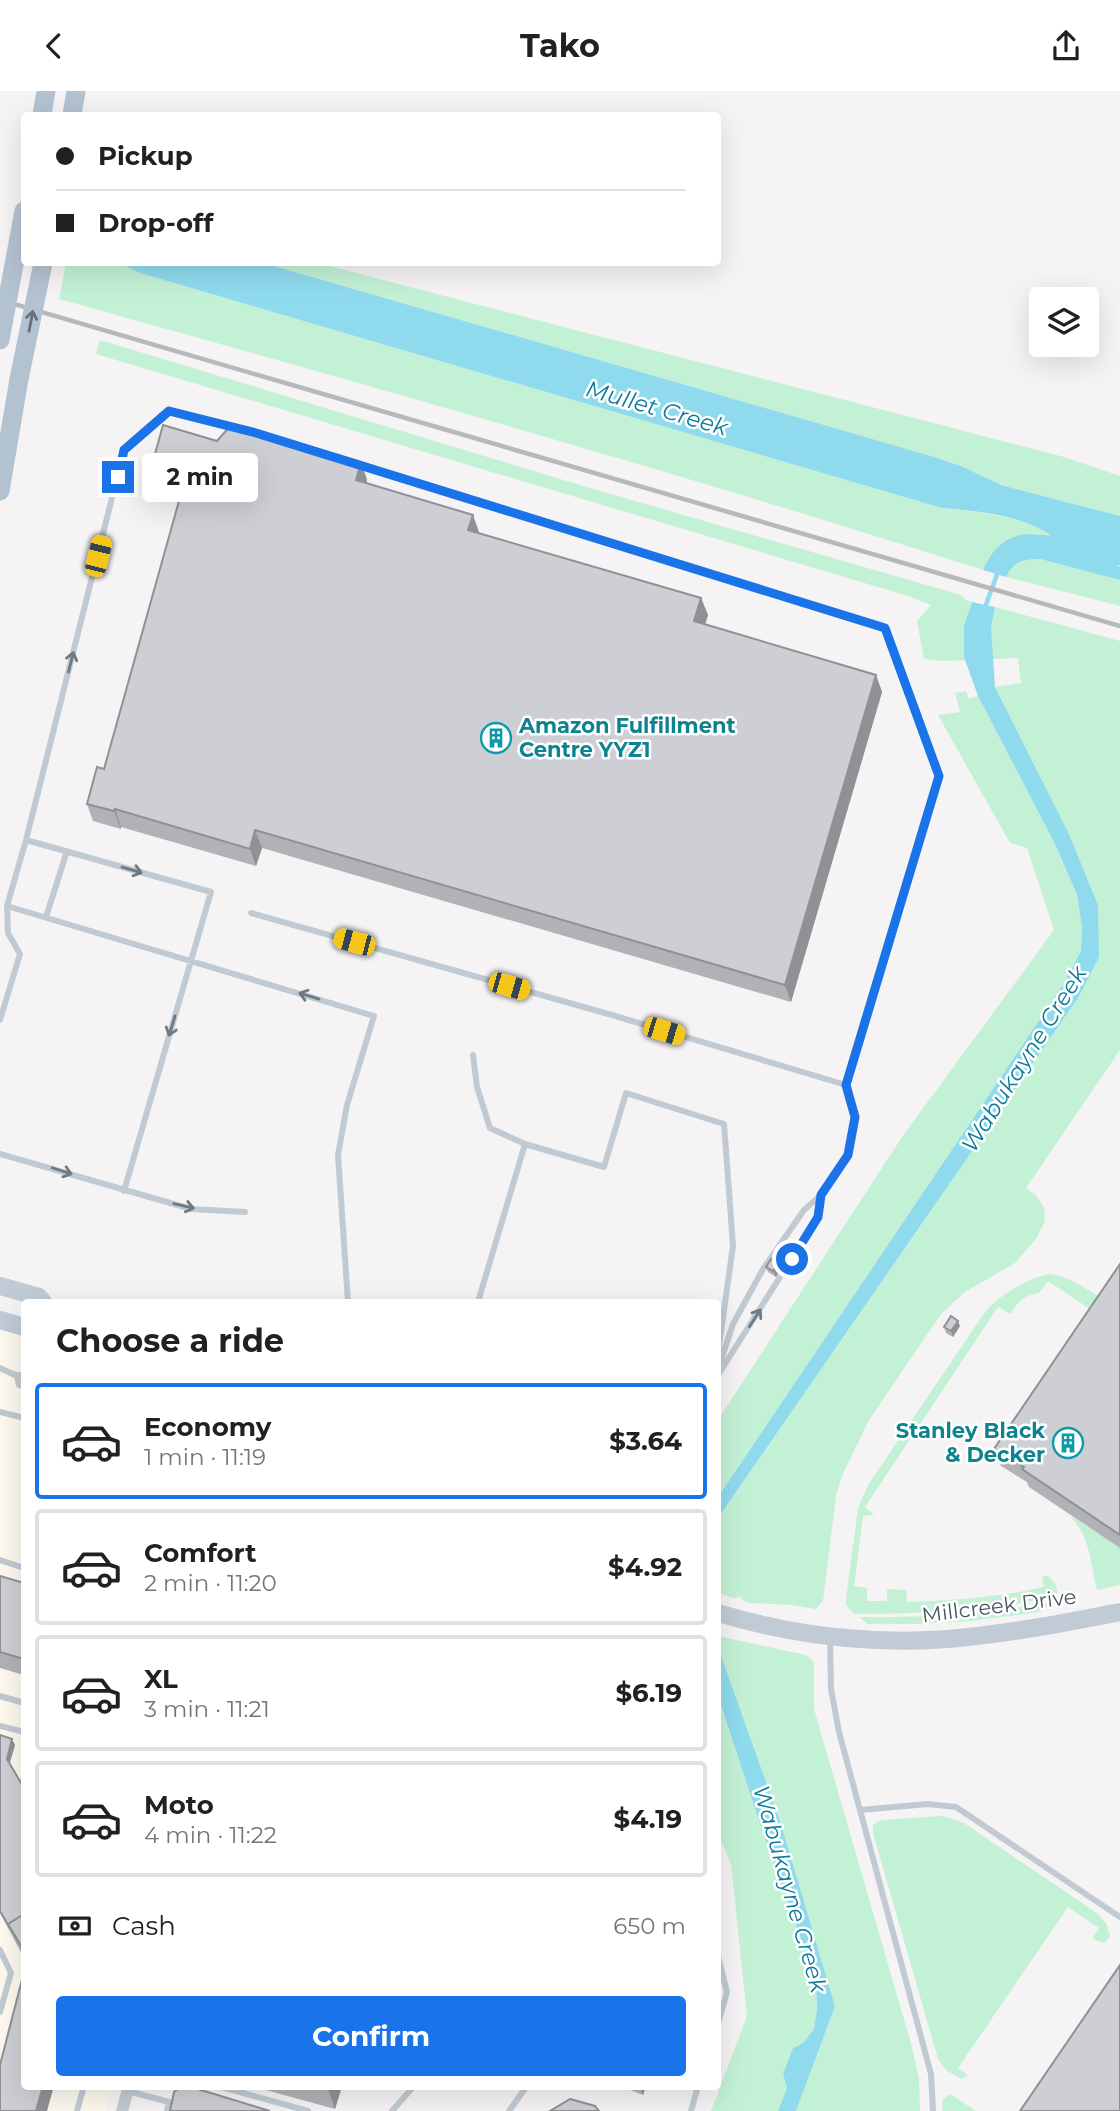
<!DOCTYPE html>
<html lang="en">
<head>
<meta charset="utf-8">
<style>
	:root { --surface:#fff; --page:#f2f2f2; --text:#202124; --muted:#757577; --line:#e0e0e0; --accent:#1a73e8 }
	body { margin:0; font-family:Montserrat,sans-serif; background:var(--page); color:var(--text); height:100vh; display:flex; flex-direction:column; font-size:26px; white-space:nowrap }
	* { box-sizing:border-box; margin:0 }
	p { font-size:23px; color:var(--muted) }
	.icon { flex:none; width:38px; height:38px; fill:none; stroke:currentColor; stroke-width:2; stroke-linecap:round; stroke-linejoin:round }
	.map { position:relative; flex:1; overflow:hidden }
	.details { position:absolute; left:21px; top:1208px; width:700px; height:791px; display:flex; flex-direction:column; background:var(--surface); border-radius:7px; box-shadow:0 7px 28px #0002 }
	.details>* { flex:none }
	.top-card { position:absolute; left:21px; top:21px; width:700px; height:154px; border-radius:7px; box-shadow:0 7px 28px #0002; display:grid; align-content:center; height:154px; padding:0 35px; background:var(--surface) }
	.buttons { position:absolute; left:1029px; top:196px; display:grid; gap:14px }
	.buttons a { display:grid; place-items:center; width:70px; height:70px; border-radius:7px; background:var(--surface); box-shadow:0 7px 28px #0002; font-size:35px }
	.end { position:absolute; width:32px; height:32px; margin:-16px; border:9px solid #1a73e8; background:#fff; box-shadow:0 0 0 4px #fff }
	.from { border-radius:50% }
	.bubble { position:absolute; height:49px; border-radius:7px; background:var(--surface); box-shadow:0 7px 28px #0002; font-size:23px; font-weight:700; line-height:49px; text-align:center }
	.car { position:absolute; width:21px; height:42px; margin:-21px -10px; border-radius:9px; box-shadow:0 0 5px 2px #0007; background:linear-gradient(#f5c518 24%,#345 0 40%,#f5c518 0 76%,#345 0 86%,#f5c518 0) }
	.top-card b { display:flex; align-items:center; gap:24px; height:66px; font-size:26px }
	.top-card b+b { border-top:2px solid var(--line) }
	.top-card i { width:18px; height:18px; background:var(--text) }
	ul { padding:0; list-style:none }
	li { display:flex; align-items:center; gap:21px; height:116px; margin:0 14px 10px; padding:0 21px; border:4px solid var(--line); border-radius:7px }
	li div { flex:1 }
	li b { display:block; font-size:26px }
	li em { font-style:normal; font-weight:700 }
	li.current { border-color:var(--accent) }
	li>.icon { width:63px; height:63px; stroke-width:1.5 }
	h2 { padding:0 35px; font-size:32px; line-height:84px }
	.pay { display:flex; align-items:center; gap:18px; height:77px; padding:0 35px; font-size:26px }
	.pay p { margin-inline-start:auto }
	.button { display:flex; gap:14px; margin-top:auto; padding:14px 35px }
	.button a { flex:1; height:80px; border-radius:7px; background:var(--accent); color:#fff; font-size:28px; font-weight:700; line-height:80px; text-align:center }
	header { display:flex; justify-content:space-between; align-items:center; height:91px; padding:0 35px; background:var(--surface); font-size:32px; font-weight:700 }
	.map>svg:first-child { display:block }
	.commercial { fill:#fdf9ef }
	.green { fill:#c3f1d5 }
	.water { fill:#90daee }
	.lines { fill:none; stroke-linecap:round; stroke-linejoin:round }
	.stream { stroke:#90daee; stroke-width:4.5 }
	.lane { stroke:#c1cad2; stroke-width:6 }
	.street { stroke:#c1cad2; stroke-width:12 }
	.secondary { stroke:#c1cbd6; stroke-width:18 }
	.primary { stroke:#b3c2d1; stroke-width:19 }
	.rail { stroke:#b5b8bd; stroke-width:4.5 }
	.primary-bridge { stroke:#b3c2d1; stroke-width:19 }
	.wall { fill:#b0b2b7 }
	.shaded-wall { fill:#909195 }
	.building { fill:#cdcfd5; stroke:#909195; stroke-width:2 }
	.oneway { stroke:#64717d }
	.oneway2 { stroke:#6e7983 }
	.route { stroke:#1a73e8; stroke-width:9 }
	.labels { text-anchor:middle; stroke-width:5; stroke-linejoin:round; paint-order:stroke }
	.culture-label { font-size:21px; font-weight:bold; fill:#0d838f; stroke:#fff; text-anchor:start }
	.street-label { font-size:21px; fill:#4a5661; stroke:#fff }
	.water-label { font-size:23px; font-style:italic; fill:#0c7c9b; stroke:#fff }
</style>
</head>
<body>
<header><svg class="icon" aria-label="back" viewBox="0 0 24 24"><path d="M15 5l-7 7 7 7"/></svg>Tako<svg class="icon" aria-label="share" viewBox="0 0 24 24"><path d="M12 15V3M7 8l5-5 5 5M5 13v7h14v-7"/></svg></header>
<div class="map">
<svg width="1120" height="2020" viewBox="0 0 1120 2020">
	<rect width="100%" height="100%" fill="#f5f3f3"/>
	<path class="commercial" d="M0 1236 24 1243V1995H113L106 2020H0Z"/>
	<path class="green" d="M66 172H119L140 182 942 417C971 420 1032 426 1051 445 1016 440 998 447 983 479 677 381 368 294 59 208Z
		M264 172H318L1064 366 1120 385V425L1001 394 961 375 931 365Z
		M100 249 590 397 961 504 966 509 972 511 964 535 966 569 945 570 924 568 917 530 931 514 908 505 96 263Z
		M1028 468H1040L1120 489V515L1006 486C1011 475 1016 471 1028 468Z
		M995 516 1120 550V959L1026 1097 1036 1104 1044 1117 1045 1130 1036 1148 1015 1172 965 1201 941 1223 869 1329 841 1387 836 1405 823 1510 816 1518 791 1514 750 1512 743 1510 741 1506 733 1507 718 1502V1427L1078 907 1098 814 1069 743 995 596 1021 592 1018 567 992 568 991 537Z
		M966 600 969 608 978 605 1056 755 1077 804 1082 837 1081 860 1065 891 718 1406V1329L902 1046 1054 839 1027 757 1010 752 938 624 960 621 955 602Z
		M1048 1183C1068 1184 1087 1199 1105 1209L1096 1222 1048 1190 1039 1202C1024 1204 1018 1211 1010 1223L998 1216 865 1416 874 1424 863 1425 854 1495 867 1497V1510H887V1498L906 1499 907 1511C953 1510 999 1506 1044 1496L1042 1486 1046 1484C1055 1490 1059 1496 1056 1506 988 1519 924 1523 854 1523L846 1514V1508L858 1417 868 1394 985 1221C1000 1204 1026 1188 1048 1183Z
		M1073 1426 1120 1457V1494L1097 1499C1091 1475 1090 1445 1072 1428Z
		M1053 1511 1039 1521 970 1530 916 1533H868L859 1526C925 1527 989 1523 1053 1511Z
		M718 1545 806 1564 814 1571V1618L912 1956 919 1988 920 2020H796L835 1915 781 1733 718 1556Z
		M718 1605 761 1736 816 1890 817 1919 814 1938 803 1952 793 1957 783 1983 787 1997 778 2020H711L747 1925 731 1773 718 1742Z
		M943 1725 964 1732 1098 1823 1106 1832 1110 1845 1105 1852 1094 1849 1093 1846 1099 1837 1068 1816 958 1977 968 1984 962 1988 947 1980 938 1968 873 1742V1734L881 1729Z
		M950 2003 952 2004 976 2020H942L943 2008Z"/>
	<path class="water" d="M119 172H264L931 365 961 375 1001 394 1120 425V474H1116L1120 475V489L1040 468C1023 468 1014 470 1006 486L983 479C992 459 1005 444 1029 443 1037 443 1045 445 1051 444 1020 424 978 420 942 417L140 182Z
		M972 511 995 516 991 537 995 596 1069 743 1098 814 1099 866 1078 907 718 1427V1406L1065 891 1081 860 1082 837 1077 804 1056 755 978 605 964 566V535Z
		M718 1556 781 1733 835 1915 796 2020H778L787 1997 783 1983 793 1957 803 1952 814 1938 817 1918 816 1890 761 1736 718 1605Z"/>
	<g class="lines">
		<path class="stream" d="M984 519 999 478"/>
		<path class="lane" d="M26 749 211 801 124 1100
			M7 815 26 749 124 359 169 320 236 337
			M251 822 612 924 846 994 939 686 885 537 354 372
			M46 826 67 760
			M0 929 20 863 8 842 7 815 374 925 347 1014 338 1064 348 1211
			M473 964 477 996 490 1037 525 1053 604 1076 626 1002 724 1033 733 1155 718 1262
			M0 1063 191 1118 245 1121
			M478 1211 525 1053
			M0 1277 17 1285 24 1283
			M718 1278 733 1233 763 1178 804 1119 821 1104 848 1064 855 1026 846 994
			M14 1283 17 1285 19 1294 24 1295
			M718 1284 818 1126 821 1104
			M0 1321 24 1327
			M0 1469 24 1477
			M830 1547 831 1598 839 1641 931 1983 933 2020
			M0 1605 24 1612
			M0 1635 24 1641
			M860 1719 928 1713 956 1716 1120 1826
			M0 1859 11 1882 0 1921
			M718 1865 727 1901 718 1933
			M218 1995 308 2020
			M128 2000 169 2011 167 2020
			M77 2020 84 1995
			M392 2020 414 1995
			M509 2020 527 1995
			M691 2020 698 1995"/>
		<path class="street" d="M122 2020 129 1995"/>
		<path class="secondary" d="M0 1195 39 1206 43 1211
			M0 1229 24 1236
			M718 1522C801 1547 891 1556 977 1545 1025 1540 1073 1530 1120 1521"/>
		<path class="primary" d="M42 24 46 0
			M72 24 76 0
			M0 400 19 288"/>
		<path class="rail" d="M0 209 1120 535"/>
		<path class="primary-bridge" d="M0 249 24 120
			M19 288 43 172"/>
	</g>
	<path class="wall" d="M217 350 361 371 367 389 366 392 479 442 701 507 708 524 705 534 876 584 882 601 791 911 262 757 256 775 121 736V738L93 730 87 713 104 678 182 399 158 392 152 374Z
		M778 1173 780 1179 776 1186 768 1181 766 1176Z
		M1120 1173V1457L1029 1396 1027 1391 1001 1375 994 1358Z
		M960 1235 953 1246 946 1242 944 1236Z
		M0 1485 24 1492V1584L0 1577Z
		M0 1644 15 1654 10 1672 24 1697V1867L0 1822Z
		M251 1995H342L335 2018Z
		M620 1995H646L643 2004Z"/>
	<path class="shaded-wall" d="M361 371 367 389 362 407 356 389Z
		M473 424 479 441 475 456 468 439Z
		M701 507 708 524 700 548 694 530Z
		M876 584 882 601 791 911 785 894Z
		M115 718 121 736V738L114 720Z
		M255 739 262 757 256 775 250 758Z
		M778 1173 780 1179 776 1186 773 1180Z
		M958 1230 960 1235 953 1246 951 1240Z
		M12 1648 15 1654 9 1673 7 1668Z
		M43 1995H54L47 2020H36Z
		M327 1995H342L335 2018Z
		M640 1995H646L643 2004Z"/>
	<path class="building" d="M232 333 361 371 356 389 473 424 468 439 701 507 694 530 876 584 785 894 255 739 250 758 115 718 114 720 87 713 97 676 104 678 186 385 152 374 163 334 217 350Z
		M771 1168 778 1173 773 1180 766 1176Z
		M1120 1173V1444L1022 1378 1024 1376 994 1358Z
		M951 1225 958 1230 951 1240 944 1236Z
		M0 1485 24 1492V1568L0 1561Z
		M0 1644 12 1648 7 1668 24 1697V1823L8 1833 10 1837 0 1820Z
		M24 1823V1860L8 1833Z
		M1120 1874V2020H1020Z
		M24 1881V1995H43L36 2020H0V1974Z
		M181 1995H188L270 2020H170L174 2001Z
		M570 2008 595 2015 599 2020H550Z"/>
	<defs><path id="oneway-shaft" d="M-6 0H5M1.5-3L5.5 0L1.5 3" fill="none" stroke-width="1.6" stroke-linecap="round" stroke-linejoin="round" transform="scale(1.75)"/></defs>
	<use class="oneway" href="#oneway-shaft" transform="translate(31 230) rotate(-79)"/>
	<g class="oneway2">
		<use href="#oneway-shaft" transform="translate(71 571) rotate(-76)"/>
		<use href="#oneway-shaft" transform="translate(132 779) rotate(16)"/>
		<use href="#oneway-shaft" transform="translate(309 905) rotate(-163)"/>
		<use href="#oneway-shaft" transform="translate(172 935) rotate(107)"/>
		<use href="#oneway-shaft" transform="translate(62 1080) rotate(18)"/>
		<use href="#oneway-shaft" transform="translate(184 1115) rotate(13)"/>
		<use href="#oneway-shaft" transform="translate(755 1227) rotate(-57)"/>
	</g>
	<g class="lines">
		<path class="route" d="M118 386 124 359 169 320 256 342 885 537 939 685 846 994 855 1026 848 1064 821 1104 818 1126 792 1168"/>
	</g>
	<defs>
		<g id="building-ring" transform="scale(1.575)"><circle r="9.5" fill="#fff" stroke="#0f9aa8" stroke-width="1.5"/><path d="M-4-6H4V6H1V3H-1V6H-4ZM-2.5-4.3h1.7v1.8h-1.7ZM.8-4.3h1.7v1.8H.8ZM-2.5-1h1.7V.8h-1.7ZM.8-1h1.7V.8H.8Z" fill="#0f9aa8"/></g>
	</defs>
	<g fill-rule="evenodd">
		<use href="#building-ring" x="496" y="647"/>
		<use href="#building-ring" x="1068" y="1352"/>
	</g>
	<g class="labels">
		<g class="culture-label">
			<text x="519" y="642">Amazon Fulfillment<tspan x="519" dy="24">Centre YYZ1</tspan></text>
			<text x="1045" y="1347" text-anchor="end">Stanley Black<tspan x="1045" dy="24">&amp; Decker</tspan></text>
		</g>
		<g class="street-label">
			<text transform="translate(999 1515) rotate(-7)" y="7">Millcreek Drive</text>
		</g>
		<g class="water-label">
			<text transform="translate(657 317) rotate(16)" y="8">Mullet Creek</text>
			<text transform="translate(1024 968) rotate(-58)" y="8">Wabukayne Creek</text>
			<text transform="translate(790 1798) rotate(74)" y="8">Wabukayne Creek</text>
		</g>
	</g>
</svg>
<div class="buttons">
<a><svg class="icon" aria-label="layers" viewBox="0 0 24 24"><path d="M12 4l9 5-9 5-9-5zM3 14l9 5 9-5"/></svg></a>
</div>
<i class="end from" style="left:792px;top:1168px"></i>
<i class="end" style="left:118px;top:386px"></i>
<div class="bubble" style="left:142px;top:362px;width:116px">2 min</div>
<i class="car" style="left:98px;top:465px;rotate:14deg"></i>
<i class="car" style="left:354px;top:851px;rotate:285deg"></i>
<i class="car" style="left:509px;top:895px;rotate:106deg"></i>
<i class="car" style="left:664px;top:940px;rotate:107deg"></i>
<div class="top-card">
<b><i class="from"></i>Pickup</b>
<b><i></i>Drop-off</b>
</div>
<section class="details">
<h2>Choose a ride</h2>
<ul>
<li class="current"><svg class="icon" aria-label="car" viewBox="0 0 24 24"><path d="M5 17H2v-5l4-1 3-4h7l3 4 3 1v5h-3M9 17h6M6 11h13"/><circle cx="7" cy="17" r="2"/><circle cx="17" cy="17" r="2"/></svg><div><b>Economy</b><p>1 min · 11:19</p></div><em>$3.64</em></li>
<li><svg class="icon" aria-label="car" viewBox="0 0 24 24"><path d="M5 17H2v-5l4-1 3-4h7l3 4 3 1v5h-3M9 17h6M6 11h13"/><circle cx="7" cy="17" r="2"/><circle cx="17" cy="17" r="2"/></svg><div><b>Comfort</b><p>2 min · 11:20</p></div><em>$4.92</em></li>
<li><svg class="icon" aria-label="car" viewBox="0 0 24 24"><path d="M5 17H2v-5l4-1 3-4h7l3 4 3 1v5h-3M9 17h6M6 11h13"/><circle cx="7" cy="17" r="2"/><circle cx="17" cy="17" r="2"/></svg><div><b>XL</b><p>3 min · 11:21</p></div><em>$6.19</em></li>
<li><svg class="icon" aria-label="car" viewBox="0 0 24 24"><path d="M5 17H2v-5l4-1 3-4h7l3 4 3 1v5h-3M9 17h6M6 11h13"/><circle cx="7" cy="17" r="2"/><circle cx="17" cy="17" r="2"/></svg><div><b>Moto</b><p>4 min · 11:22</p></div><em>$4.19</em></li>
</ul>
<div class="pay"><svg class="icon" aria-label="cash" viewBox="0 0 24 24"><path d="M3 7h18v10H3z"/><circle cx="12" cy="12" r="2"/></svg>Cash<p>650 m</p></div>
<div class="button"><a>Confirm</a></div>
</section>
</div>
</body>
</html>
